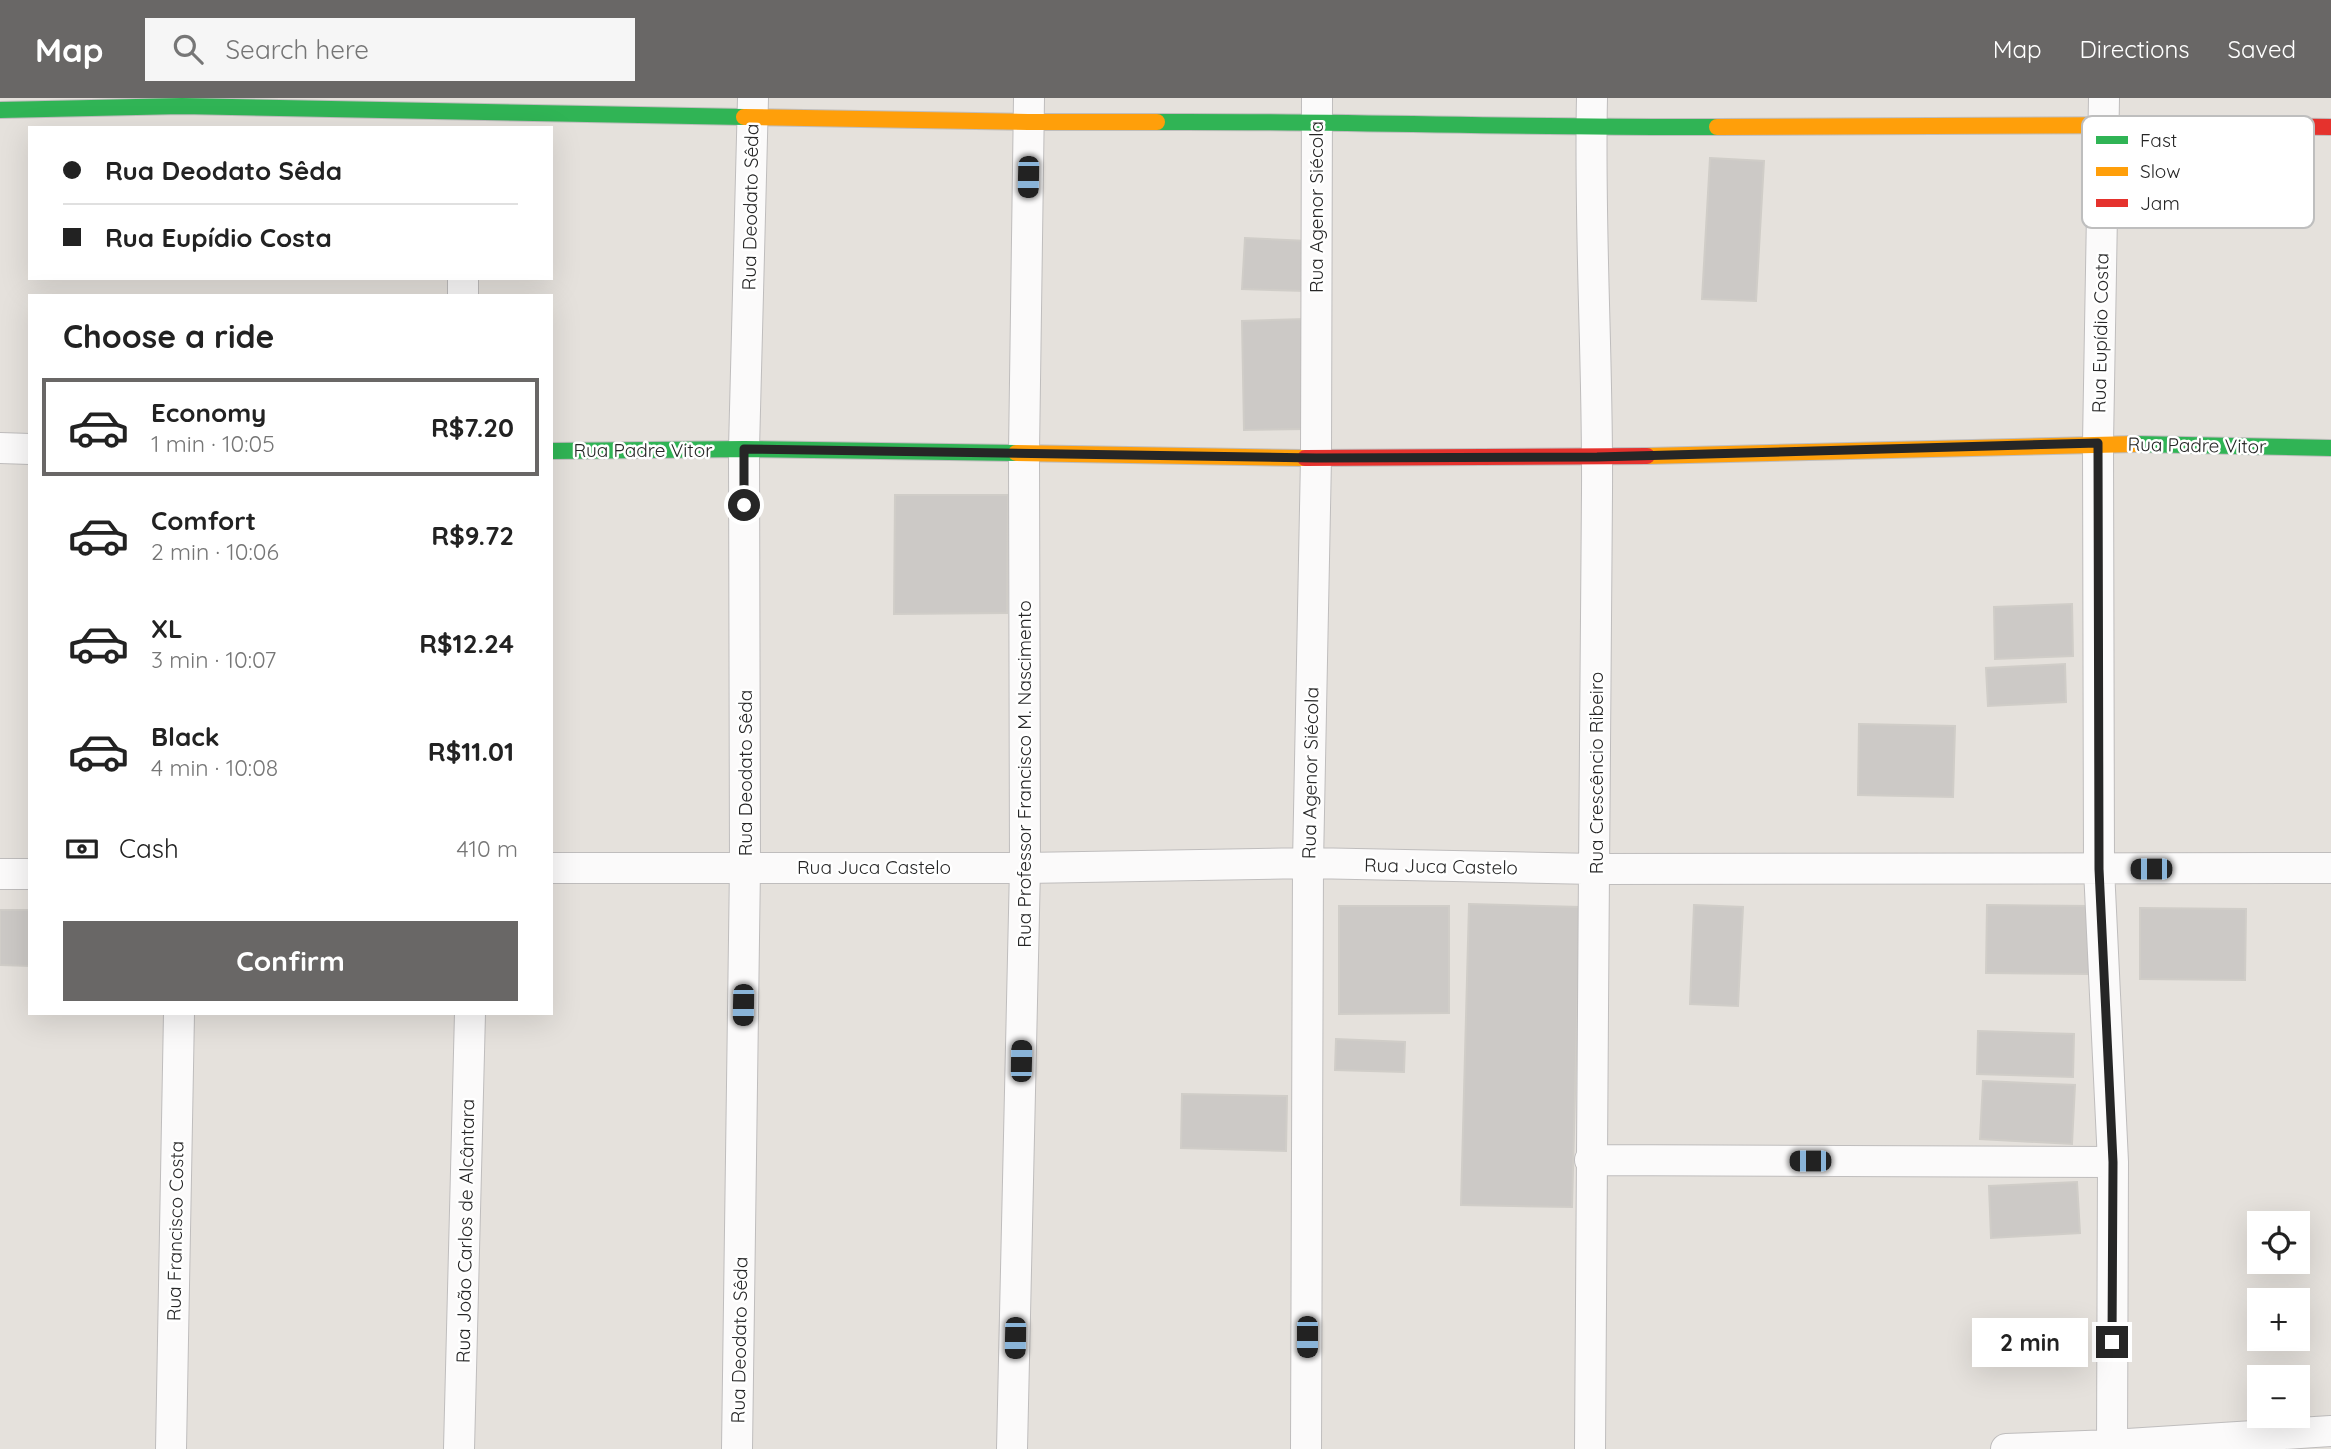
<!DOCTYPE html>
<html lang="en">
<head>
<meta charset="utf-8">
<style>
	:root { --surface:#fff; --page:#f6f6f6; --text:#222; --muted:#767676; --line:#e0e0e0; --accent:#696766 }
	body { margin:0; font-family:Quicksand,sans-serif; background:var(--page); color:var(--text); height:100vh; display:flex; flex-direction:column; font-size:26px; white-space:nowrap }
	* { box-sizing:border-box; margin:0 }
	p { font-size:23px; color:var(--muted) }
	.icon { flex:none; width:38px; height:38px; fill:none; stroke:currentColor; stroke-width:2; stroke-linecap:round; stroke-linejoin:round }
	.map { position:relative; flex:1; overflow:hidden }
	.side { position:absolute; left:28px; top:196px; width:525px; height:721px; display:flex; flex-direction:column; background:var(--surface); border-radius:0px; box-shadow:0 7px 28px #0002 }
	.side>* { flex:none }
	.top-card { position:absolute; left:28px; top:28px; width:525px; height:154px; border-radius:0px; box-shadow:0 7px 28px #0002; display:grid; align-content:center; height:154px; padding:0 35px; background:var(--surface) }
	.tools { position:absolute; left:2247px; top:1113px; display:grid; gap:14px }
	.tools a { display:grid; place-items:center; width:63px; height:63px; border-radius:0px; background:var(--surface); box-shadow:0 7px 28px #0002; font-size:35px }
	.end { position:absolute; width:32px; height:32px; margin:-16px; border:9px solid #262626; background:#fff; box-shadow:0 0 0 4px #fff }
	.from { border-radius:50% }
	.bubble { position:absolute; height:49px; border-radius:0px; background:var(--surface); box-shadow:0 7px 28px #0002; font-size:23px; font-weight:700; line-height:49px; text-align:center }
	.car { position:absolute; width:21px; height:42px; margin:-21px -10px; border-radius:9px; box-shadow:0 0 5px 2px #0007; background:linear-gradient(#222 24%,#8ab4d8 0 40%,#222 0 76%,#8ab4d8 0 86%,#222 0) }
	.top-card b { display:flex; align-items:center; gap:24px; height:66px; font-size:26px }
	.top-card b+b { border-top:2px solid var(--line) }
	.top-card i { width:18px; height:18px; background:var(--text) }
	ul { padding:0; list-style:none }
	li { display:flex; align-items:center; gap:21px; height:98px; margin:0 14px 10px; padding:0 21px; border:4px solid transparent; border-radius:0px }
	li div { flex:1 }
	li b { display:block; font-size:26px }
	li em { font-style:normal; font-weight:700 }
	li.on { border-color:var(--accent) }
	li>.icon { width:63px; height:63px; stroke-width:1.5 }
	h2 { padding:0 35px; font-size:32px; line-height:84px }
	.pay { display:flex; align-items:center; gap:18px; height:77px; padding:0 35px; font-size:26px }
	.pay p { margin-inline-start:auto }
	.action { display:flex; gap:14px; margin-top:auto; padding:14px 35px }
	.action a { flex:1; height:80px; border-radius:0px; background:var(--accent); color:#fff; font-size:28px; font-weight:700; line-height:80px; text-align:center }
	header { display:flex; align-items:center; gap:42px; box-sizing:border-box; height:98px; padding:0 35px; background:var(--accent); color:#fff }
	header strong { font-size:33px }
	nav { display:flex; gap:38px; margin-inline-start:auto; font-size:24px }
	.search { width:490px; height:63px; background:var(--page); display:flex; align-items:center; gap:18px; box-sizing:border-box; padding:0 24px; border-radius:0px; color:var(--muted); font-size:26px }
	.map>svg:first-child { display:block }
	.building { fill:#ccc9c6; stroke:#d0cdc8; stroke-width:2 }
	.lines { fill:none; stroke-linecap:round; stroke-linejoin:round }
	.street-casing { stroke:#bfbdbd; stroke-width:32 }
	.fast-casing { stroke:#bfbdbd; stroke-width:18 }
	.slow-casing { stroke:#bfbdbd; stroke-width:18 }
	.jam-casing { stroke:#bfbdbd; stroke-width:18 }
	.street { stroke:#fbfafa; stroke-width:30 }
	.fast { stroke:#30b455; stroke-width:16 }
	.slow { stroke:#ff9f0a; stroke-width:16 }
	.jam { stroke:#e5322d; stroke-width:16 }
	.route { stroke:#262626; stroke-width:9 }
	.labels { text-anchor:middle; stroke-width:5; stroke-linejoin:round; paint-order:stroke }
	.street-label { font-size:19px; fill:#262626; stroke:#fff }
	.key { fill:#fff; stroke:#bebebe; stroke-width:2 }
	.key-label { font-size:19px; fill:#262626 }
</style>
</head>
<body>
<header>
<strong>Map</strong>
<div class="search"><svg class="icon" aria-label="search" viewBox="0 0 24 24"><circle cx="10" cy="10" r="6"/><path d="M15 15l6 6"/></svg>Search here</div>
<nav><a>Map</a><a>Directions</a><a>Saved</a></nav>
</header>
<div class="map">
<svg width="2331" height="1351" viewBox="0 0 2331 1351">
	<rect width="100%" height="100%" fill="#e5e1dc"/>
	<path class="building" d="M1710 60 1764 63 1756 203 1702 201Z
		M1245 140 1308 143 1306 193 1242 191Z
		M1305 221 1306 331 1244 332 1242 223Z
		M895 397H1008L1007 515 894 516Z
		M2072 506 2073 558 1995 561 1994 509Z
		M2065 566 2066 604 1988 608 1986 570Z
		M1859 626 1955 628 1953 699 1858 697Z
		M1469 806 1580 809 1572 1109 1461 1107Z
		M1694 807 1743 809 1738 908 1690 906Z
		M1987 807 2092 808 2091 876 1986 875Z
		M1339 808H1449V915L1339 916Z
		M2140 810 2246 811 2245 882 2140 881Z
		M0 812H30V868L0 867Z
		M1978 933 2074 936 2073 979 1977 976Z
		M1336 941 1405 944 1404 974 1335 972Z
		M1983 983 2075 987 2072 1046 1980 1041Z
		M1182 996 1287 998 1286 1053 1181 1050Z
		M2077 1084 2080 1135 1991 1140 1989 1088Z"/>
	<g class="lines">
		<g class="street-casing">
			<path id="street" d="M2104 0 2098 345 2099 771 2113 1064 2112 1351
				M463 198V180
				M0 350 30 351
				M551 770H1025L1308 765 1595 771 2331 770
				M0 776H30
				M1590 1062 2113 1064
				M171 1351 179 915
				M459 1351 470 915
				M737 1351 745 768 744 351 753 0
				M1012 1351 1025 770 1024 355 1029 0
				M1306 1351 1308 765 1316 360 1317 0
				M1590 1351C1590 1032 1596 713 1597 394 1598 263 1589 131 1592 0
				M2006 1351 2112 1347 2331 1333"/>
		</g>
		<g class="fast-casing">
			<path id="fast" d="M0 12 182 8 744 19
				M1157 24C1343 23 1530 30 1717 29
				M2135 346 2331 350
				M551 353 744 351 1016 355"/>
		</g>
		<g class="slow-casing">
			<path id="slow" d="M744 19 1028 24H1157
				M1717 29 2168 27
				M1016 355 1305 360
				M1647 358 2135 346"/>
		</g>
		<g class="jam-casing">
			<path id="jam" d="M2168 27 2331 29
				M1305 360 1647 358"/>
		</g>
		<use href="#street" class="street"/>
		<use href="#fast" class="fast"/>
		<use href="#slow" class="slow"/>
		<use href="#jam" class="jam"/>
	</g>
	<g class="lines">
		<path class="route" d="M744 407V351L1316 360 1597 359 2098 345 2099 771 2113 1064 2112 1244"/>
	</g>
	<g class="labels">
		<g class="street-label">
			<text transform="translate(750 109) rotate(-89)" y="7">Rua Deodato Sêda</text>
			<text transform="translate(1316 109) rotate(-90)" y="7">Rua Agenor Siécola</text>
			<text transform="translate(2100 235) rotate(-89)" y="7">Rua Eupídio Costa</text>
			<text transform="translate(2197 347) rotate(1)" y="7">Rua Padre Vitor</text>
			<text x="643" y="359">Rua Padre Vitor</text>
			<text transform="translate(745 675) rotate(-90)" y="7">Rua Deodato Sêda</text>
			<text transform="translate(1310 675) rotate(-89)" y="7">Rua Agenor Siécola</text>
			<text transform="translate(1596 675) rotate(-90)" y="7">Rua Crescêncio Ribeiro</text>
			<text transform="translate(1024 676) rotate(-90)" y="7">Rua Professor Francisco M. Nascimento</text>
			<text transform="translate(1441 768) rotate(1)" y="7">Rua Juca Castelo</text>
			<text x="874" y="776">Rua Juca Castelo</text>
			<text transform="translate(175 1133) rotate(-89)" y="7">Rua Francisco Costa</text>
			<text transform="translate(465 1133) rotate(-89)" y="7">Rua João Carlos de Alcântara</text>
			<text transform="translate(739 1242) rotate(-89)" y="7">Rua Deodato Sêda</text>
		</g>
	</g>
	<rect x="2082" y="18" width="232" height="112" rx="10" class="key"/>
	<rect x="2096" y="38" width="32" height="8" fill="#30b455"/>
	<rect x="2096" y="69" width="32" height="9" fill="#ff9f0a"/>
	<rect x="2096" y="101" width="32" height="8" fill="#e5322d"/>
	<g class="key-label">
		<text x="2140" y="49">Fast</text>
		<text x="2140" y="80">Slow</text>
		<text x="2140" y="112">Jam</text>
	</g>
</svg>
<div class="tools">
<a><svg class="icon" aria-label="locate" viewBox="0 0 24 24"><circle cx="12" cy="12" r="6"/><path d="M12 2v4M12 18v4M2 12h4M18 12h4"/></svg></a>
<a>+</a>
<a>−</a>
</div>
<i class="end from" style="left:744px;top:407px"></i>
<i class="end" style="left:2112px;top:1244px"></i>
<div class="bubble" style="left:1972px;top:1220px;width:116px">2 min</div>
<i class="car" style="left:1028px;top:79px;rotate:181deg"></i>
<i class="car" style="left:2151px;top:771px;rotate:270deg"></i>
<i class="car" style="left:743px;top:907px;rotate:181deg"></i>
<i class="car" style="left:1021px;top:963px;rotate:1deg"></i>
<i class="car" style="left:1810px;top:1063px;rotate:270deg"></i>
<i class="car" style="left:1307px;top:1239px;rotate:180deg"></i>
<i class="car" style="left:1015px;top:1240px;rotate:181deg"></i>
<div class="top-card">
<b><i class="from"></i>Rua Deodato Sêda</b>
<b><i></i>Rua Eupídio Costa</b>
</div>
<section class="side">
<h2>Choose a ride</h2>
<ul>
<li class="on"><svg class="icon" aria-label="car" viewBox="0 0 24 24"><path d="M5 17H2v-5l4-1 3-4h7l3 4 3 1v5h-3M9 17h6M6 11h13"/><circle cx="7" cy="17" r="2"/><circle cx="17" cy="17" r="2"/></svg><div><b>Economy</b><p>1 min · 10:05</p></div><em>R$7.20</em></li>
<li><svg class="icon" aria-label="car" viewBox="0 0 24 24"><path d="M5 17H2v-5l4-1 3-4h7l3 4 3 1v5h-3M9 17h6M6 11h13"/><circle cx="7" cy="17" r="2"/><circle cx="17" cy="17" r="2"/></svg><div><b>Comfort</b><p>2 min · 10:06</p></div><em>R$9.72</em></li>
<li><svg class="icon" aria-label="car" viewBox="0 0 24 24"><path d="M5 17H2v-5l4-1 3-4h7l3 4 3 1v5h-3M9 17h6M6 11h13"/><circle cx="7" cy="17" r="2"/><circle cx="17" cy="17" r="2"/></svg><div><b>XL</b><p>3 min · 10:07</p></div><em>R$12.24</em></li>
<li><svg class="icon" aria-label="car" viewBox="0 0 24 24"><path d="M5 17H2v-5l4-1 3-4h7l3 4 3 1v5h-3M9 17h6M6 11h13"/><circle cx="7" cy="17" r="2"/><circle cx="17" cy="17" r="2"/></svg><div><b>Black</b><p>4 min · 10:08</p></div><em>R$11.01</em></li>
</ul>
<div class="pay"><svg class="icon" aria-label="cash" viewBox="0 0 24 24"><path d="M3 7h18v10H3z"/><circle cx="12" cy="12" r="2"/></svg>Cash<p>410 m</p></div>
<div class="action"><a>Confirm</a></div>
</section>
</div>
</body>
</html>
